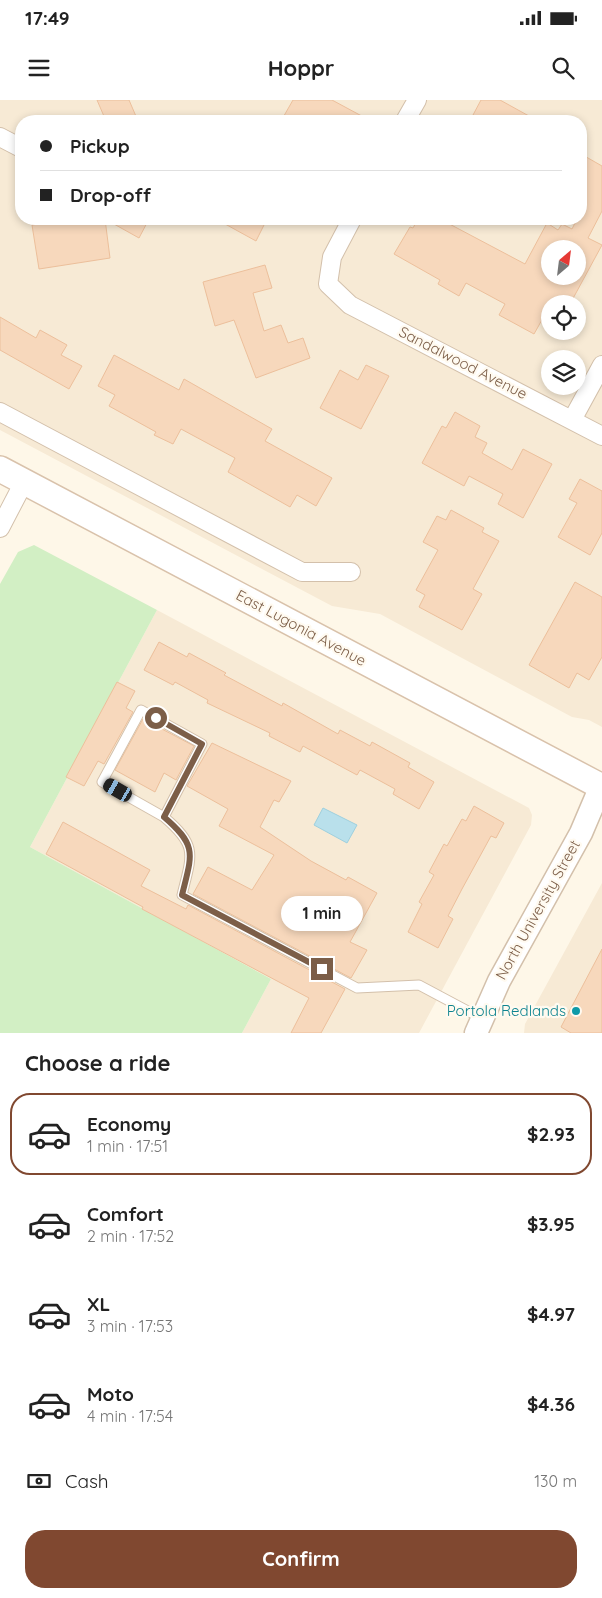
<!DOCTYPE html>
<html lang="en">
<head>
<meta charset="utf-8">
<style>
	:root { --surface:#fff; --page:#f6f6f6; --text:#222; --muted:#767676; --line:#e0e0e0; --accent:#804830 }
	body { margin:0; font-family:Quicksand,sans-serif; background:var(--page); color:var(--text); height:100vh; display:flex; flex-direction:column; font-size:19px; white-space:nowrap }
	* { box-sizing:border-box; margin:0 }
	p { font-size:16px; color:var(--muted) }
	.icon { flex:none; width:28px; height:28px; fill:none; stroke:currentColor; stroke-width:2; stroke-linecap:round; stroke-linejoin:round }
	.map { position:relative; height:933px; overflow:hidden }
	.drawer { display:flex; flex-direction:column; background:var(--surface); flex:1 }
	.drawer>* { flex:none }
	.top-card { position:absolute; left:15px; top:15px; width:572px; height:110px; border-radius:20px; box-shadow:0 2px 8px #0003; display:grid; align-content:center; height:110px; padding:0 25px; background:var(--surface) }
	.needle { width:32px; rotate:28deg }
	.controls { position:absolute; left:541px; top:140px; display:grid; gap:10px }
	.controls a { display:grid; place-items:center; width:45px; height:45px; border-radius:50%; background:var(--surface); box-shadow:0 2px 8px #0003; font-size:25px }
	.end { position:absolute; width:22px; height:22px; margin:-11px; border:6px solid #7c5e48; background:#fff; box-shadow:0 0 0 2px #fff }
	.from { border-radius:50% }
	.bubble { position:absolute; height:35px; border-radius:18px; background:var(--surface); box-shadow:0 2px 8px #0003; font-size:16px; font-weight:700; line-height:35px; text-align:center }
	.car { position:absolute; width:15px; height:30px; margin:-15px -8px; border-radius:6px; box-shadow:0 0 4px 1px #0007; background:linear-gradient(#222 24%,#8ab4d8 0 40%,#222 0 76%,#8ab4d8 0 86%,#222 0) }
	.top-card b { display:flex; align-items:center; gap:18px; height:48px; font-size:19px }
	.top-card b+b { border-top:1px solid var(--line) }
	.top-card i { width:12px; height:12px; background:var(--text) }
	ul { padding:0; list-style:none }
	li { display:flex; align-items:center; gap:15px; height:82px; margin:0 10px 8px; padding:0 15px; border:2px solid transparent; border-radius:20px }
	li div { flex:1 }
	li b { display:block; font-size:19px }
	li em { font-style:normal; font-weight:700 }
	li.active { border-color:var(--accent) }
	li>.icon { width:45px; height:45px; stroke-width:1.5 }
	h2 { padding:0 25px; font-size:22px; line-height:60px }
	.pay { display:flex; align-items:center; gap:12px; height:55px; padding:0 25px; font-size:19px }
	.pay p { margin-inline-start:auto }
	.button { display:flex; gap:10px; margin-top:auto; padding:10px 25px }
	.button a { flex:1; height:58px; border-radius:20px; background:var(--accent); color:#fff; font-size:20px; font-weight:700; line-height:58px; text-align:center }
	.status { display:flex; justify-content:space-between; align-items:center; height:35px; padding:0 25px; background:var(--surface); direction:ltr }
	.status svg { height:14px; fill:currentColor }
	header { display:flex; justify-content:space-between; align-items:center; height:65px; padding:0 25px; background:var(--surface); font-size:22px; font-weight:700 }
	.map>svg:first-child { display:block }
	.residential { fill:#f7ead5; fill-rule:evenodd }
	.green { fill:#d2efc4 }
	.water { fill:#b9e0eb; stroke:#9ed0de }
	.building { fill:#f7d8bc; stroke:#ecbf9b; fill-rule:evenodd }
	.lines { fill:none; stroke-linecap:round; stroke-linejoin:round }
	.service-casing { stroke:#d3c0ab; stroke-width:11 }
	.minor-casing { stroke:#d3c0ab; stroke-width:20 }
	.tertiary-casing { stroke:#d3c0ab; stroke-width:25 }
	.secondary-casing { stroke:#d9c2ab; stroke-width:28 }
	.service { stroke:#fff; stroke-width:9 }
	.minor { stroke:#fff; stroke-width:18 }
	.tertiary { stroke:#fff; stroke-width:22 }
	.secondary { stroke:#fff; stroke-width:25 }
	.route { stroke:#7c5e48; stroke-width:6 }
	.culture-dot { fill:#0f9aa8; stroke:#fffaf0; stroke-width:2 }
	.labels { text-anchor:middle; stroke-width:4.5; stroke-linejoin:round; paint-order:stroke }
	.street-label { font-size:15px; fill:#7c5e48; stroke:#fffaf0 }
	.culture-label { font-size:15px; fill:#0d838f; stroke:#fffaf0; text-anchor:end }
</style>
</head>
<body>
<div class="status"><b>17:49</b><svg viewBox="0 0 49 12"><path d="M0 12V9h3v3zM5 12V6h3v6zM10 12V3h3v9zM15 12V0h3v12zM26 1h20v11H26zM47 4h2v5h-2z"/></svg></div>
<header><svg class="icon" aria-label="menu" viewBox="0 0 24 24"><path d="M4 6h16M4 12h16M4 18h16"/></svg>Hoppr<svg class="icon" aria-label="search" viewBox="0 0 24 24"><circle cx="10" cy="10" r="6"/><path d="M15 15l6 6"/></svg></header>
<div class="map">
<svg width="602" height="933" viewBox="0 0 602 933">
	<rect width="100%" height="100%" fill="#fef7e8"/>
	<path class="residential" d="M0 0H602V627L589 620 572 617 380 514 332 506 0 330ZM21 21H581V119H21ZM550 149H578V176H550ZM550 204H578V231H550ZM550 259H578V286H550Z
		M157 510 529 708 532 715 531 725 419 933H242L271 879 30 747Z
		M602 783V933H524L525 924Z"/>
	<path class="green" d="M34 445 157 510 30 747 271 879 242 933H0V484L18 452Z"/>
	<path class="water" d="M323 708 357 725 347 743 314 725Z"/>
	<path class="building" d="M97 0H129L138 21H106Z
		M293 0H332L371 21H281Z
		M481 0H500L538 21H486L473 15Z
		M581 54 602 66V111L588 138 602 145 570 204H550V221L543 218 534 234 499 215 505 204 466 183 459 196 438 184 440 180 394 154 410 127 413 128 418 119H440L525 164 547 123 558 130 562 124 572 129 577 119H581ZM550 149H578V176H550Z
		M68 119H149L139 138 105 119 110 158 39 169 32 125Z
		M216 119H267L256 141Z
		M265 165 272 188 253 193 264 231 281 225 288 243 303 238 310 258 256 278 234 220 215 226 203 182Z
		M0 217 36 238 40 230 67 245 61 255 82 266 69 289 0 250Z
		M114 255 179 290 184 279 272 329 265 341 332 378 316 406 297 395 290 407 228 372 235 358 181 329 173 344 154 335 156 332 109 306 115 295 98 286Z
		M366 265 389 276 361 329 320 308 340 270 358 280Z
		M455 312 480 326 475 337 487 343 482 353 512 370 523 349 552 364 523 418 498 404 503 394 469 376 464 386 422 363 442 326 446 328Z
		M580 379 602 391V433L590 455 558 437 577 403 569 399Z
		M451 410 484 428 482 432 499 441 473 489 482 494 462 530 419 507 425 495 416 490 438 450 423 442 437 416 446 420Z
		M575 482 602 497V557L589 580 577 573 569 588 529 565Z
		M159 542 187 557 189 553 226 573 224 575 282 606 283 603 338 634 340 630 370 646 372 642 410 663 408 667 434 682 419 709 393 694 395 689 360 670 357 675 303 646 300 652 269 636 270 633 207 603 208 600 175 582 173 585 144 570Z
		M117 582 135 591 126 608 133 612 104 664 98 661 84 686 66 677Z
		M143 619 194 646 176 680 164 673 155 692 115 670Z
		M212 643 291 681 279 702 274 700 260 727 311 761 346 780 348 777 377 793 350 842 367 850 351 878 193 794 208 767 252 790 274 755 219 726 228 709 187 686Z
		M474 706 504 723 496 738 491 736 462 789 448 816 453 819 438 848 408 832 422 804 419 802 434 775 429 772 444 744 447 746 462 719 466 721Z
		M63 722 150 770 141 786 186 809 188 805 345 889 321 933H291L309 898 142 809 143 807 46 754Z
		M602 849V933H571L561 927Z"/>
	<g class="lines">
		<g class="service-casing">
			<path id="service" d="M164 717 102 682 141 610 202 644 164 717C198 746 192 754 182 795L357 888 419 885 481 918"/>
		</g>
		<g class="minor-casing">
			<path id="minor" d="M405 21 417 0
				M0 37 21 48
				M352 119 332 157 328 184 350 205 602 336
				M0 312 302 472H351
				M572 320 602 265
				M0 428 24 382"/>
		</g>
		<g class="tertiary-casing">
			<path id="tertiary" d="M476 933 499 881 581 733 601 686"/>
		</g>
		<g class="secondary-casing">
			<path id="secondary" d="M0 369 602 687"/>
		</g>
		<use href="#service" class="service"/>
		<use href="#minor" class="minor"/>
		<use href="#tertiary" class="tertiary"/>
		<use href="#secondary" class="secondary"/>
	</g>
	<g class="lines">
		<path class="route" d="M156 618 202 644 164 717C198 746 192 754 182 795L322 869"/>
	</g>
	<circle class="culture-dot" cx="576" cy="911" r="5"/>
	<g class="labels">
		<g class="street-label">
			<text transform="translate(463 263) rotate(27)" y="5">Sandalwood Avenue</text>
			<text transform="translate(301 528) rotate(28)" y="5">East Lugonia Avenue</text>
			<text transform="translate(538 810) rotate(-61)" y="5">North University Street</text>
		</g>
		<g class="culture-label">
			<text x="566" y="916">Portola Redlands</text>
		</g>
	</g>
</svg>
<div class="controls">
<a><svg class="needle" viewBox="-14 -14 28 28"><path d="M0-13l5 13h-10z" fill="#e53935"/><path d="M0 13l5-13h-10z" fill="#767676"/></svg></a>
<a><svg class="icon" aria-label="locate" viewBox="0 0 24 24"><circle cx="12" cy="12" r="6"/><path d="M12 2v4M12 18v4M2 12h4M18 12h4"/></svg></a>
<a><svg class="icon" aria-label="layers" viewBox="0 0 24 24"><path d="M12 4l9 5-9 5-9-5zM3 14l9 5 9-5"/></svg></a>
</div>
<i class="end from" style="left:156px;top:618px"></i>
<i class="end" style="left:322px;top:869px"></i>
<div class="bubble" style="left:281px;top:796px;width:82px">1 min</div>
<i class="car" style="left:118px;top:690px;rotate:300deg"></i>
<div class="top-card">
<b><i class="from"></i>Pickup</b>
<b><i></i>Drop-off</b>
</div>
</div>
<section class="drawer">
<h2>Choose a ride</h2>
<ul>
<li class="active"><svg class="icon" aria-label="car" viewBox="0 0 24 24"><path d="M5 17H2v-5l4-1 3-4h7l3 4 3 1v5h-3M9 17h6M6 11h13"/><circle cx="7" cy="17" r="2"/><circle cx="17" cy="17" r="2"/></svg><div><b>Economy</b><p>1 min · 17:51</p></div><em>$2.93</em></li>
<li><svg class="icon" aria-label="car" viewBox="0 0 24 24"><path d="M5 17H2v-5l4-1 3-4h7l3 4 3 1v5h-3M9 17h6M6 11h13"/><circle cx="7" cy="17" r="2"/><circle cx="17" cy="17" r="2"/></svg><div><b>Comfort</b><p>2 min · 17:52</p></div><em>$3.95</em></li>
<li><svg class="icon" aria-label="car" viewBox="0 0 24 24"><path d="M5 17H2v-5l4-1 3-4h7l3 4 3 1v5h-3M9 17h6M6 11h13"/><circle cx="7" cy="17" r="2"/><circle cx="17" cy="17" r="2"/></svg><div><b>XL</b><p>3 min · 17:53</p></div><em>$4.97</em></li>
<li><svg class="icon" aria-label="car" viewBox="0 0 24 24"><path d="M5 17H2v-5l4-1 3-4h7l3 4 3 1v5h-3M9 17h6M6 11h13"/><circle cx="7" cy="17" r="2"/><circle cx="17" cy="17" r="2"/></svg><div><b>Moto</b><p>4 min · 17:54</p></div><em>$4.36</em></li>
</ul>
<div class="pay"><svg class="icon" aria-label="cash" viewBox="0 0 24 24"><path d="M3 7h18v10H3z"/><circle cx="12" cy="12" r="2"/></svg>Cash<p>130 m</p></div>
<div class="button"><a>Confirm</a></div>
</section>
</body>
</html>
